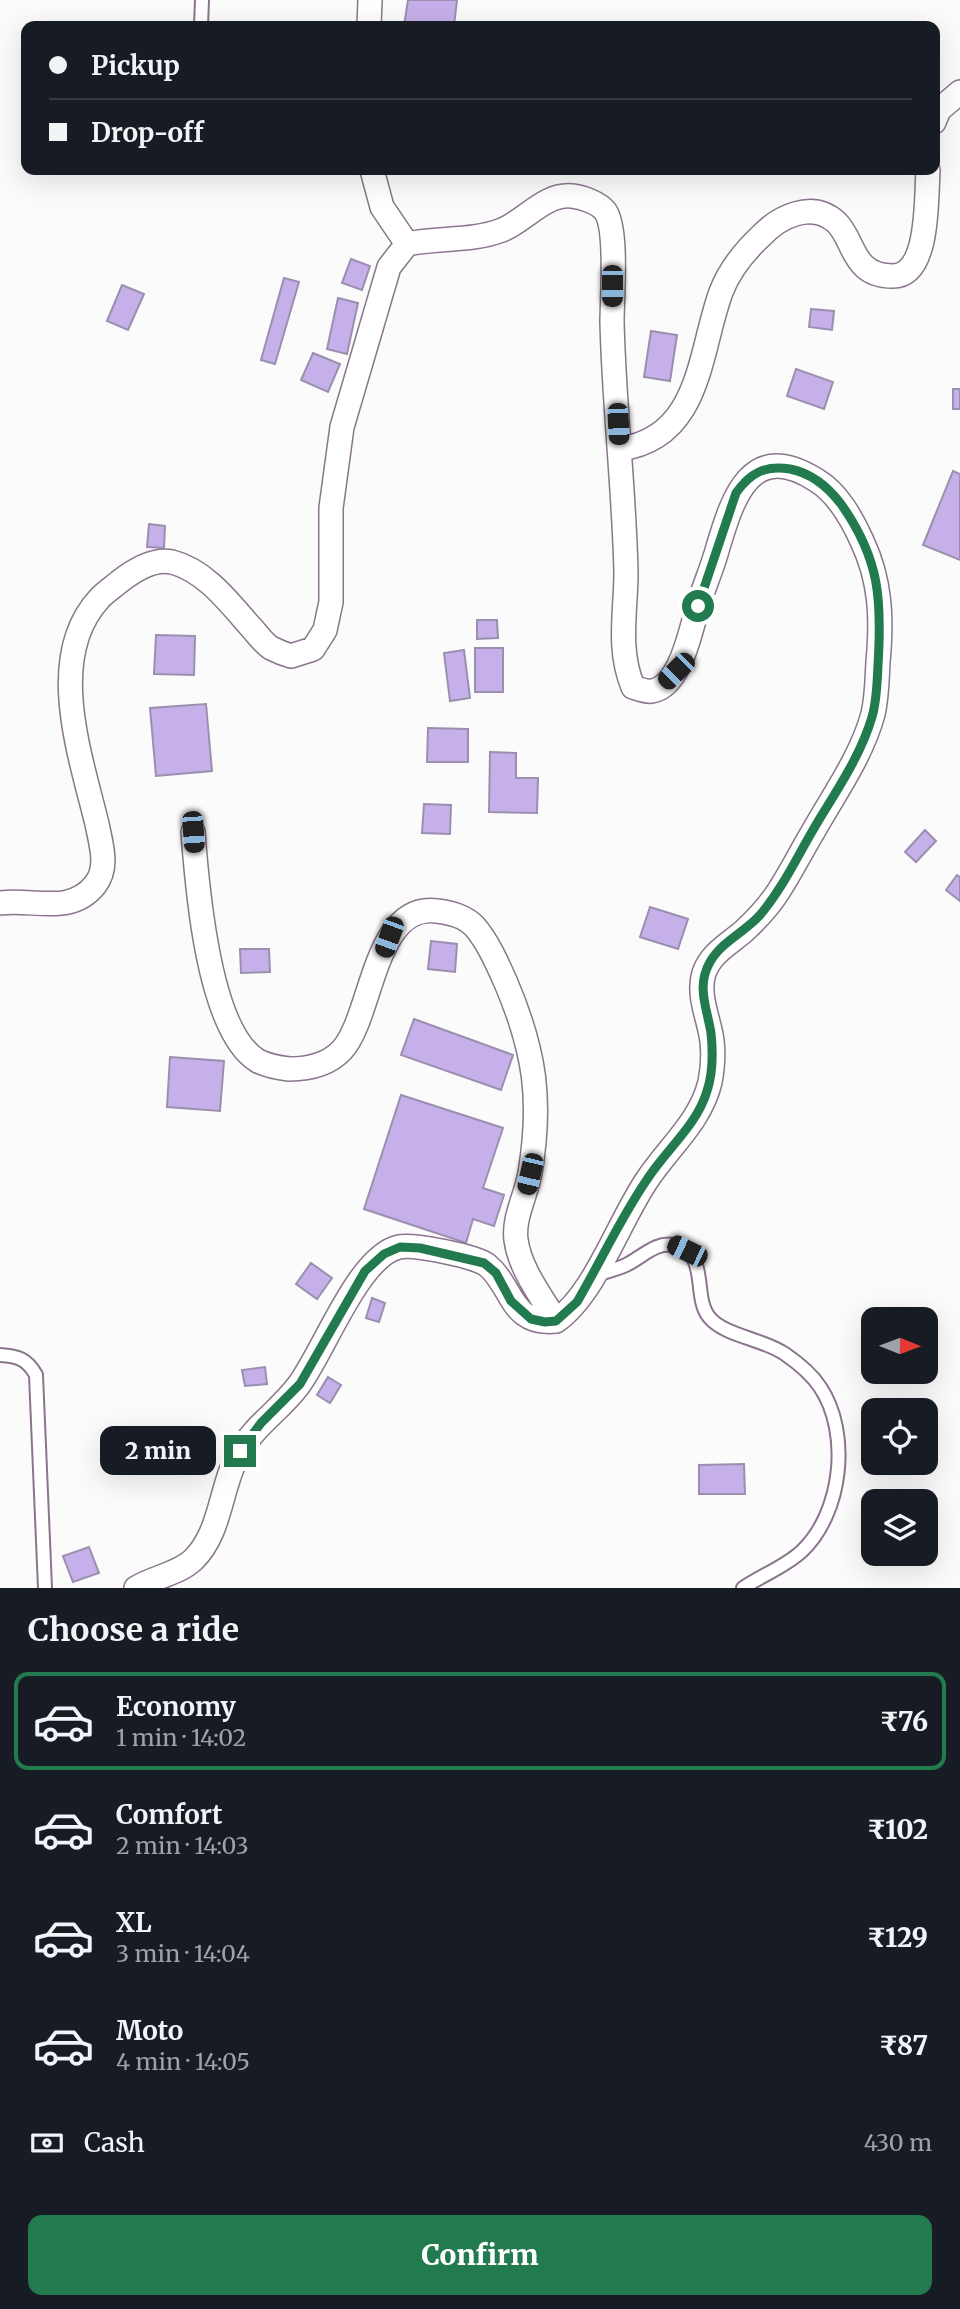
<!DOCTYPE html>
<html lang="en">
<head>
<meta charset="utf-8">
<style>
	:root { --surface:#171b24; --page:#242831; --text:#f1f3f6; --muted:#9ea1a6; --line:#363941; --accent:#227a4f }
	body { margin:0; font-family:Merriweather,serif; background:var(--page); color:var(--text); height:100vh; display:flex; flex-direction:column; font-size:26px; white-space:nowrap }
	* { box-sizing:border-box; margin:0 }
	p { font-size:23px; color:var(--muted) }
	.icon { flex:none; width:38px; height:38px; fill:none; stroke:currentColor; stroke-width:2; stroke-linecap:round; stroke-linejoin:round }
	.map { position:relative; height:1588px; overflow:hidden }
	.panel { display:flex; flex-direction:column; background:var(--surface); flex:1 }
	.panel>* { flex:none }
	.guide { position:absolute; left:21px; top:21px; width:919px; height:154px; border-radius:14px; box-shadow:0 7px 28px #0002; display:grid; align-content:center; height:154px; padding:0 28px; background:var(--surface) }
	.needle { width:46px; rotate:91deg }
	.controls { position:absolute; left:861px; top:1307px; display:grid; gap:14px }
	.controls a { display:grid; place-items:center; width:77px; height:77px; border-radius:14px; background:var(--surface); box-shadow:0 7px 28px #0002; font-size:35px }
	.end { position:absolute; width:32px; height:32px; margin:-16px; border:9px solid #227a4f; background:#fff; box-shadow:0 0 0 4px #fff }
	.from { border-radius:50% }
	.bubble { position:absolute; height:49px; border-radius:14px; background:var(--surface); box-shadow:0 7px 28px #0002; font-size:23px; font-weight:800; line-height:49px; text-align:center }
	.car { position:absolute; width:21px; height:42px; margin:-21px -10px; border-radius:9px; box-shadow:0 0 5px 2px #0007; background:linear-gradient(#222 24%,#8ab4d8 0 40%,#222 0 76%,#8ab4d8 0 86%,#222 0) }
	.guide b { display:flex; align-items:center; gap:24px; height:66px; font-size:26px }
	.guide b+b { border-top:2px solid var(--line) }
	.guide i { width:18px; height:18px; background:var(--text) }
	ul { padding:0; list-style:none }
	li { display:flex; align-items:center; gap:21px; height:98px; margin:0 14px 10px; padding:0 14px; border:4px solid transparent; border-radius:14px }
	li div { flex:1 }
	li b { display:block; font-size:26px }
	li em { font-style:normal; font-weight:800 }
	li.active { border-color:var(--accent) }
	li>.icon { width:63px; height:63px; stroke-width:1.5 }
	h2 { padding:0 28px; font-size:32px; line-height:84px }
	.pay { display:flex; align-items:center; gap:18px; height:77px; padding:0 28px; font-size:26px }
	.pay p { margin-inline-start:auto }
	.button { display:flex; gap:14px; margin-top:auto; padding:14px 28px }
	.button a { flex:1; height:80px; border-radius:14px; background:var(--accent); color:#fff; font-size:28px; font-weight:800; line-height:80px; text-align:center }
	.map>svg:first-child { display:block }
	.building { fill:#c5b0e9; stroke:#9a8fae; stroke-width:2 }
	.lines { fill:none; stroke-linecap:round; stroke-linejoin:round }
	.lane-casing { stroke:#8b758e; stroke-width:16 }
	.street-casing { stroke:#8b758e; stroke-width:26 }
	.lane { stroke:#fff; stroke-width:12 }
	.street { stroke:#fff; stroke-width:23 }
	.route { stroke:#227a4f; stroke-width:9 }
</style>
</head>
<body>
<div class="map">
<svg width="960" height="1588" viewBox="0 0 960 1588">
	<rect width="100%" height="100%" fill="#fbfbfb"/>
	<path class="building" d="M408 0H457L454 26H404Z
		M351 259 370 266 362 290 342 283Z
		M284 278 299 282 275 364 261 360Z
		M122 285 144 294 128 330 107 321Z
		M338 298 358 303 347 354 327 349Z
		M811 309 834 311 832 330 809 327Z
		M651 331 677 335 670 381 644 377Z
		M313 353 340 364 328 392 301 380Z
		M796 369 833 382 824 409 787 396Z
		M953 389H960V409H953Z
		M953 471 960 474V560L923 545Z
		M149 524 165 526 164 548 147 547Z
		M477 620H497L498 638 477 639Z
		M156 635 195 636 194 675 154 674Z
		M475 648H503V692H475Z
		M464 650 470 698 450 701 444 653Z
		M206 704 212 771 156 776 150 708Z
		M428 728 468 729V762H427Z
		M490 752 516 753V778H538L537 813 489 812Z
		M424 804 451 805 450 834 422 833Z
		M925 830 936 841 916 862 905 852Z
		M957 875 960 877V901L946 890Z
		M650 907 688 919 678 949 640 937Z
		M431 941 457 944 455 972 428 969Z
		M240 949H269L270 972 241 973Z
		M414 1019 513 1055 501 1090 401 1055Z
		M170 1057 224 1061 220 1111 167 1107Z
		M401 1095 503 1128 483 1188 504 1195 494 1226 473 1219 466 1243 364 1209Z
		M311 1263 332 1278 317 1299 296 1284Z
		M372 1298 385 1303 379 1322 366 1318Z
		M265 1367 267 1384 245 1386 242 1370Z
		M328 1377 341 1385 330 1403 317 1395Z
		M744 1464 745 1494H699V1465Z
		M89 1547 99 1573 73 1582 63 1556Z"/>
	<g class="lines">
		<g class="lane-casing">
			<path id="lane" d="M201 26 202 0
				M596 1275C606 1272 617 1269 626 1265 641 1258 656 1241 674 1245 710 1253 692 1296 709 1317 724 1336 764 1339 785 1354 798 1363 811 1373 820 1387 851 1433 842 1513 802 1551 785 1567 762 1575 743 1588
				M0 1355C18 1356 27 1359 36 1375L45 1588"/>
		</g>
		<g class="street-casing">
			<path id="street" d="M369 26 370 0
				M934 122 939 110 960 92
				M372 170 382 207 407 244
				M620 449C701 438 699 352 721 292 729 271 745 251 761 236 779 217 812 200 836 222 849 234 851 254 864 266 872 274 882 276 893 276 930 276 926 196 928 170
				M193 832C197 886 208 1031 258 1061 266 1065 280 1068 289 1069 309 1069 328 1065 342 1050 373 1016 373 903 437 911 451 913 465 916 475 927 488 942 498 965 506 983 535 1051 542 1100 530 1173 526 1196 513 1218 516 1240 520 1269 541 1296 556 1321
				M0 903C32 898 70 916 95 885 109 868 101 844 97 824 81 757 45 658 99 599 104 593 112 588 119 582 133 571 153 558 172 562 204 570 228 601 249 625 256 632 263 643 271 648 277 651 284 654 291 656L313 649 325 630 331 602V508L342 427 389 267 407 244C439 237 471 242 502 230 525 221 545 193 572 196 582 197 599 203 605 211 618 228 612 298 612 322 614 405 624 488 626 572 626 611 617 649 633 687 639 689 646 692 652 691 682 686 691 626 699 603 705 584 713 566 718 547 733 497 751 439 816 480 838 493 852 519 862 541 881 581 882 619 878 662 877 680 877 697 873 714 862 755 835 793 814 830 802 850 791 872 778 892 769 906 757 919 744 931 729 944 711 953 704 973 698 992 706 1012 710 1030 714 1046 713 1066 710 1082 701 1121 668 1148 647 1180 619 1221 595 1294 556 1321 510 1326 513 1286 487 1265 476 1256 413 1244 399 1247 358 1256 324 1352 298 1386 280 1410 254 1426 239 1453 220 1486 222 1532 193 1560 178 1574 154 1577 136 1588"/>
		</g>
		<use href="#lane" class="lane"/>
		<use href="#street" class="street"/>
	</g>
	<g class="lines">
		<path class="route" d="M240 1451 261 1423 300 1384 365 1271 384 1254 400 1247 420 1248 484 1263 496 1273 511 1301 531 1319 545 1322 556 1321 577 1302C601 1261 621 1217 648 1178 667 1149 697 1125 707 1091 713 1073 713 1052 711 1033 707 1008 696 986 710 962 721 942 745 932 760 915 782 889 796 859 813 830 834 794 860 758 872 717 877 700 877 683 878 665 882 600 880 559 841 504 828 487 811 473 790 469 765 465 750 473 736 493L698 606"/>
	</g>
</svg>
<div class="controls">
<a><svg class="needle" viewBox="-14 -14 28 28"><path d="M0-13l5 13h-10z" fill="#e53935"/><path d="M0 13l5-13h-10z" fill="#9ea1a6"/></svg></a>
<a><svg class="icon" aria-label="locate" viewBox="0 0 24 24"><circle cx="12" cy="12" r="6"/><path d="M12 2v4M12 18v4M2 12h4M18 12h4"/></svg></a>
<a><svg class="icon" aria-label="layers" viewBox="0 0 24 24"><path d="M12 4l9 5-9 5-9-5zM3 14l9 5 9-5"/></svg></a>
</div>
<i class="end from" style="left:698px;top:606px"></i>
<i class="end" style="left:240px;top:1451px"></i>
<div class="bubble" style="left:100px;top:1426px;width:116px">2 min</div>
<i class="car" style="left:612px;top:286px;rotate:180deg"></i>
<i class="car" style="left:618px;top:424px;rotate:177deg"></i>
<i class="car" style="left:676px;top:671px;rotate:225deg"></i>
<i class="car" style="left:193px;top:832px;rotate:176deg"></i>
<i class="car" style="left:389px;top:937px;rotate:200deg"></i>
<i class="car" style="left:530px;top:1174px;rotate:193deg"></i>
<i class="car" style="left:687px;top:1251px;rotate:296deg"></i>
<div class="guide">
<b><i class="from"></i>Pickup</b>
<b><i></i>Drop-off</b>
</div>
</div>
<section class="panel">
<h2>Choose a ride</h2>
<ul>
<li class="active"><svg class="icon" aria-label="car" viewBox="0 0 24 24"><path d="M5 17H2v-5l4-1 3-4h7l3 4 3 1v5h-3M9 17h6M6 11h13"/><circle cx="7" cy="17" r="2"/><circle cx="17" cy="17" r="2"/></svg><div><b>Economy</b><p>1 min · 14:02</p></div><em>₹76</em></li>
<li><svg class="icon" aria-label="car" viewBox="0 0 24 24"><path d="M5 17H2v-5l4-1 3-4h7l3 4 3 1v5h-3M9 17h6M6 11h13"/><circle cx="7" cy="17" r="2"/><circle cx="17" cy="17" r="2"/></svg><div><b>Comfort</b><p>2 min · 14:03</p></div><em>₹102</em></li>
<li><svg class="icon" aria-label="car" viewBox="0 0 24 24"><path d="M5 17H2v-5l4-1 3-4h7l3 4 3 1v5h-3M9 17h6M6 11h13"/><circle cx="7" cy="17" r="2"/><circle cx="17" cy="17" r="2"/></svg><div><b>XL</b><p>3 min · 14:04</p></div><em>₹129</em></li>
<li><svg class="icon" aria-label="car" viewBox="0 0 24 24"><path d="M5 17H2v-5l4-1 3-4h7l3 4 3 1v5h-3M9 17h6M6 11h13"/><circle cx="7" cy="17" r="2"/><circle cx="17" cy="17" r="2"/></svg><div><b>Moto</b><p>4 min · 14:05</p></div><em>₹87</em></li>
</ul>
<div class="pay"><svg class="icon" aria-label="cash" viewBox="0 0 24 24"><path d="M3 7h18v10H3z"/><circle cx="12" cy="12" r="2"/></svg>Cash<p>430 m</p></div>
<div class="button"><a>Confirm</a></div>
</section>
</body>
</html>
